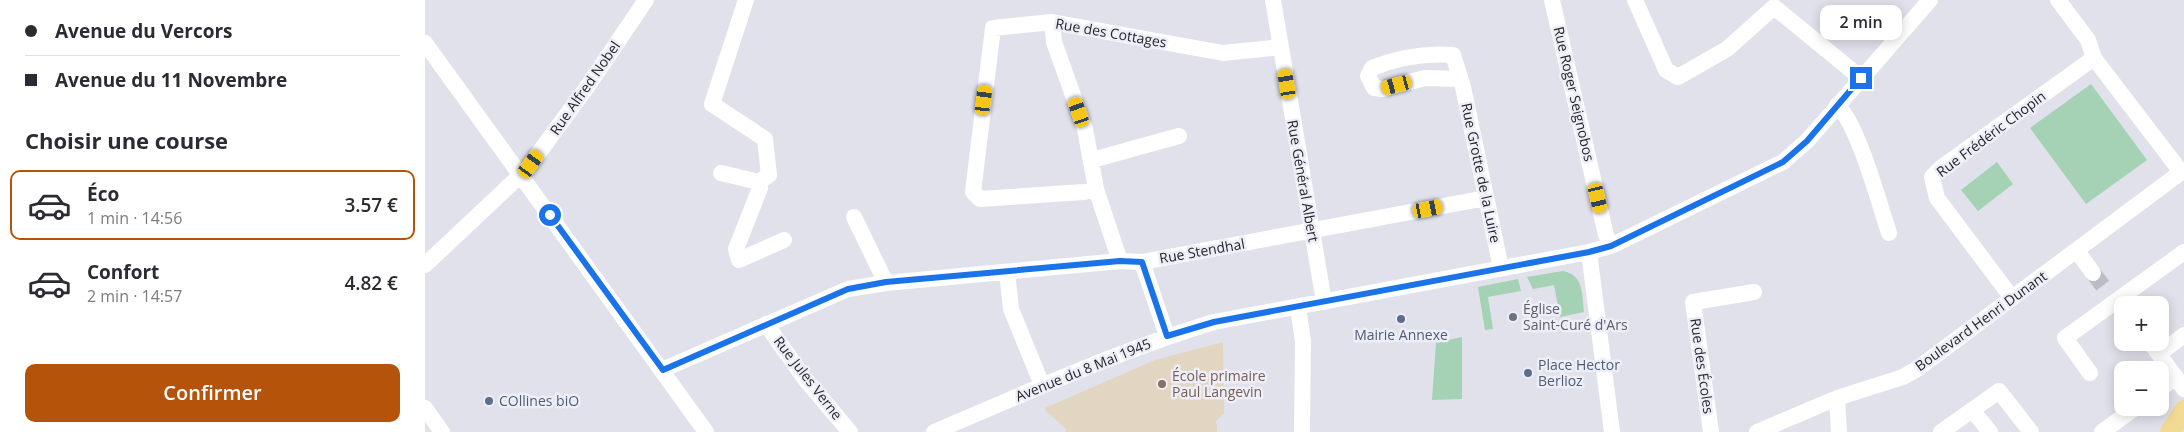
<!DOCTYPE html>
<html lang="fr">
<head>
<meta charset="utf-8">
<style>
	:root { --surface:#fff; --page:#f7f7f7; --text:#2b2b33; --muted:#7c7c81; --line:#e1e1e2; --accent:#b45309 }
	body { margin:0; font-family:"Open Sans",sans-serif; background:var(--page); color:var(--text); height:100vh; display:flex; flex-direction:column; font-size:19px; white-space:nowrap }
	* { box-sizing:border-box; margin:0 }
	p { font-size:16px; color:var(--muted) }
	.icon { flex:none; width:28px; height:28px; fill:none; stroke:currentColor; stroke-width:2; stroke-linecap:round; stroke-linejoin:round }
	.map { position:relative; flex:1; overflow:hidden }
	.side { display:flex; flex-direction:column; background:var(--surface); width:425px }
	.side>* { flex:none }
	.hud { display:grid; align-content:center; height:110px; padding:0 25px; background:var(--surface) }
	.controls { position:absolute; left:1689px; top:296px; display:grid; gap:10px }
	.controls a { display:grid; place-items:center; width:55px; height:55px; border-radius:10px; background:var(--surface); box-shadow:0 2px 12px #0003; font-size:25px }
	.end { position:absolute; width:22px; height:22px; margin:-11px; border:6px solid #1a73e8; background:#fff; box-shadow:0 0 0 2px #fff }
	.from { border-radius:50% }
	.bubble { position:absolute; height:35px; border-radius:10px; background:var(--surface); box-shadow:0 2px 12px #0003; font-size:16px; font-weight:600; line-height:35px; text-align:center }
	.car { position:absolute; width:15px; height:30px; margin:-15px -8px; border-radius:6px; box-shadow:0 0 4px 1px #0007; background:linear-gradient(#f5c518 24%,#345 0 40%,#f5c518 0 76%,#345 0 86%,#f5c518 0) }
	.hud b { display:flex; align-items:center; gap:18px; height:48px; font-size:19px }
	.hud b+b { border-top:1px solid var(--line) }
	.hud i { width:12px; height:12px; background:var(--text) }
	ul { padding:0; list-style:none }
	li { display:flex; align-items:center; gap:15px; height:70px; margin:0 10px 8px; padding:0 15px; border:2px solid transparent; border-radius:10px }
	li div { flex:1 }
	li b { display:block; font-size:19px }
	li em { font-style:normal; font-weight:600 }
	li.active { border-color:var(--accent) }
	li>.icon { width:45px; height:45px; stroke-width:1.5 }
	h2 { padding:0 25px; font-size:22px; line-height:60px }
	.button { display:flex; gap:10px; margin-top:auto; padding:10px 25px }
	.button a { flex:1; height:58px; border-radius:10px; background:var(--accent); color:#fff; font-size:20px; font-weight:600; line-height:58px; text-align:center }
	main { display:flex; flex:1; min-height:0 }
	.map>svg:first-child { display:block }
	.education { fill:#e2d6c2 }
	.green { fill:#a5d1b4 }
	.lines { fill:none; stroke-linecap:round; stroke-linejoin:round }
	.minor-tunnel { stroke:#bbbcc4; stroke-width:16; stroke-dasharray:16 8; stroke-linecap:butt }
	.minor { stroke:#fff; stroke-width:16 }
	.major { stroke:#f3da94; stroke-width:20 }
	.route { stroke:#1a73e8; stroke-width:6 }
	.worship-dot { fill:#6b7280; stroke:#edeef7; stroke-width:2 }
	.service-dot { fill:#5c6f8a; stroke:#edeef7; stroke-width:2 }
	.education-dot { fill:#8d6e63; stroke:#edeef7; stroke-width:2 }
	.labels { text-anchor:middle; stroke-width:5; stroke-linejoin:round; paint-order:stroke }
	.street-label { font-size:14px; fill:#27272a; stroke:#edeef7 }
	.worship-label { font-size:14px; fill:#5b616d; stroke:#edeef7; text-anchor:start }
	.service-label { font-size:14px; fill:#4e5e75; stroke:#edeef7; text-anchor:start }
	.education-label { font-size:14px; fill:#785e54; stroke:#edeef7; text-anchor:start }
</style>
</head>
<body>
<main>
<section class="side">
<div class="hud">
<b><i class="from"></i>Avenue du Vercors</b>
<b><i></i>Avenue du 11 Novembre</b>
</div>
<h2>Choisir une course</h2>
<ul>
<li class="active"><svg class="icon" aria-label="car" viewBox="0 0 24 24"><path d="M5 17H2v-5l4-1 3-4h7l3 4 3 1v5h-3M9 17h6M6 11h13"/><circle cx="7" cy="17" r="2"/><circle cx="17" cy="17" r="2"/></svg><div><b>Éco</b><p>1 min · 14:56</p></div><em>3.57 €</em></li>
<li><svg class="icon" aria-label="car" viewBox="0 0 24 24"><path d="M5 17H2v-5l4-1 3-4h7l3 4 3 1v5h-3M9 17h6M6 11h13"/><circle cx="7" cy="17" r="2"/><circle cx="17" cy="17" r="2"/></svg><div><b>Confort</b><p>2 min · 14:57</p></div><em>4.82 €</em></li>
</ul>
<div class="button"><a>Confirmer</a></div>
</section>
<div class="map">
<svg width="1759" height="432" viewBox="0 0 1759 432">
	<rect width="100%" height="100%" fill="#e0e1ea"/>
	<path class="education" d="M798 342 799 413 790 422 792 425V432H641V429L621 411 620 408 730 360Z"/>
	<path class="green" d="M1666 84 1722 160 1661 204 1605 128Z
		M1572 162 1588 184 1553 211 1536 190Z
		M1138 271C1159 275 1157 295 1159 312L1135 317 1129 285 1108 289 1102 277Z
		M1093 279 1096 291 1063 297 1068 329 1060 330 1053 287Z
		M1037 337V399L1007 400 1011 343Z"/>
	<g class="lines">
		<path class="minor-tunnel" d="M1668 273 1681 290"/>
		<path class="minor" d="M321 0 287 104 340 139 344 175 334 182
			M848 0 899 302
			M1127 0 1181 235 1186 246
			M1210 0 1241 70 1253 77 1302 49 1349 7 1436 78
			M1633 0 1663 40 1669 58 1756 172
			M627 22 629 42 660 129 671 189 695 261
			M0 43 281 432
			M1035 79 1000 78 958 89 949 88 943 76 947 68C974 57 1000 53 1028 55L1038 87 1076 268
			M1412 105C1433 124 1454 203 1464 233
			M667 160 754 136
			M296 173 334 182 335 188 311 249 314 260 359 240
			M671 189 659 192 555 199 548 192 568 28 627 22 798 53 856 47
			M429 217 461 283
			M1652 251 1668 273
			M1164 252 1187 432
			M717 262 742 336
			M0 265 102 169 162 87 221 0
			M582 272 586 309 617 385
			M1587 298 1512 198 1507 177 1517 167 1669 58
			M873 307 878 341 877 432
			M341 324 380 379 425 432
			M1725 342 1759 389
			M1734 354 1759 335
			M237 370 423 289 461 283 695 261 717 262 1061 198
			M1665 373 1640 338 1759 252
			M1735 389 1751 377
			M1412 398 1414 432
			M0 408 17 432
			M1547 410 1565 432
			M509 432C601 393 693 351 789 322L1164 252 1186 246 1358 162 1382 141 1505 0
			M1286 432 1268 302 1329 292
			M1332 432 1412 398 1478 377 1492 369 1759 170
			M1516 432 1574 391 1606 432
			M1677 432 1710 408"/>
		<path class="major" d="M1745 432 1759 410"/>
	</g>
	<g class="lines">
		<path class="route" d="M125 215 238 370 423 289 461 282 695 261 717 262 742 336 789 322 1164 252 1186 246 1358 162 1382 141 1436 78"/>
	</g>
	<circle class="worship-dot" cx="1088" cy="317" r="5"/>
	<g class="service-dot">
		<circle cx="976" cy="319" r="5"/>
		<circle cx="1103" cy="373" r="5"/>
		<circle cx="64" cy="401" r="5"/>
	</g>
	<circle class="education-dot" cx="737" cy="384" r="5"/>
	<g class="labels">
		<g class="street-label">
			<text transform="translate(686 33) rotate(10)" y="5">Rue des Cottages</text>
			<text transform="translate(160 88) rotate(-55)" y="5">Rue Alfred Nobel</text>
			<text transform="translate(1149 94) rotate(77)" y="5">Rue Roger Seignobos</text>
			<text transform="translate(1566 134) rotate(-37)" y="5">Rue Frédéric Chopin</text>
			<text transform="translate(1056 173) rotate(78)" y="5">Rue Grotte de la Luire</text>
			<text transform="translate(878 181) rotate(80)" y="5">Rue Général Albert</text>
			<text transform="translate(777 251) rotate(-10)" y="5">Rue Stendhal</text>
			<text transform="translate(1556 321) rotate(-36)" y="5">Boulevard Henri Dunant</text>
			<text transform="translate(1277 366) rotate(82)" y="5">Rue des Écoles</text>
			<text transform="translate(658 370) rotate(-22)" y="5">Avenue du 8 Mai 1945</text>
			<text transform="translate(383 378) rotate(52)" y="5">Rue Jules Verne</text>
		</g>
		<g class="worship-label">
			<text x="1098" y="314">Église<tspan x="1098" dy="16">Saint-Curé d'Ars</tspan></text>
		</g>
		<g class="service-label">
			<text x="976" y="340" text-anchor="middle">Mairie Annexe</text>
			<text x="1113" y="370">Place Hector<tspan x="1113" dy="16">Berlioz</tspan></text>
			<text x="74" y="406">COllines biO</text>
		</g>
		<g class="education-label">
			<text x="747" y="381">École primaire<tspan x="747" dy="16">Paul Langevin</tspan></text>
		</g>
	</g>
</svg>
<div class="controls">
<a>+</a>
<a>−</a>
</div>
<i class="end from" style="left:125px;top:215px"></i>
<i class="end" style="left:1436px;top:78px"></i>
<div class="bubble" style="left:1395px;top:5px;width:82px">2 min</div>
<i class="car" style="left:862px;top:84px;rotate:351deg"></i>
<i class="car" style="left:972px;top:85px;rotate:255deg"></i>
<i class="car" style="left:559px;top:100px;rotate:7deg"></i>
<i class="car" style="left:654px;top:112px;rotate:341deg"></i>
<i class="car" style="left:106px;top:164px;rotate:36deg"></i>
<i class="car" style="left:1173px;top:198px;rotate:167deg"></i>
<i class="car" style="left:1003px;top:209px;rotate:79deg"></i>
</div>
</main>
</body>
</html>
